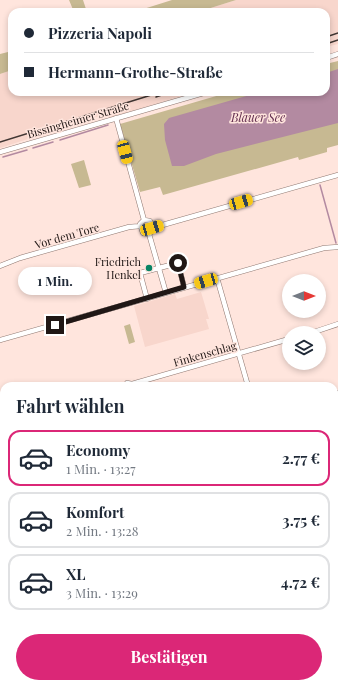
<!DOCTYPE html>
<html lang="de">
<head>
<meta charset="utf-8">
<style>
	:root { --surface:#fff; --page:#f2f2f3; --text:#1f2937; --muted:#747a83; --line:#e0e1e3; --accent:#db2777 }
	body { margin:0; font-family:"Playfair Display",serif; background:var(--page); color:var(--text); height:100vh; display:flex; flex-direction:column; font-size:15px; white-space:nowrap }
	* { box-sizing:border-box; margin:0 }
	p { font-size:13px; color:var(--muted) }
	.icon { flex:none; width:22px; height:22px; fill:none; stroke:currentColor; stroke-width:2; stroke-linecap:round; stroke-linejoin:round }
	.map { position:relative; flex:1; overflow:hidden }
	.details { position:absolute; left:0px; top:382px; width:338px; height:306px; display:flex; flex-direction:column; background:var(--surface); border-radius:12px 12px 0 0; box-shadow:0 2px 6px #0003 }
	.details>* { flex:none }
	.guide { position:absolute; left:8px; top:8px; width:322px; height:88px; border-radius:12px; box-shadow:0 2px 6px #0003; display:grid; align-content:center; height:88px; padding:0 16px; background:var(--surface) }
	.needle { width:26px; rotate:90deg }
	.tools { position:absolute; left:282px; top:274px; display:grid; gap:8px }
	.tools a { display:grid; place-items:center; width:44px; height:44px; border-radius:50%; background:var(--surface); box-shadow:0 2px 6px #0003; font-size:20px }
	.end { position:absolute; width:18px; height:18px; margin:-9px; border:5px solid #201715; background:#fff; box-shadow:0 0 0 2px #fff }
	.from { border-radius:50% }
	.bubble { position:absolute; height:28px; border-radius:14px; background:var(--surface); box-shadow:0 2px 6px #0003; font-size:13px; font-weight:700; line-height:28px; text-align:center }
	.car { position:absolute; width:12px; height:24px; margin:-12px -6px; border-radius:5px; box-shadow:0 0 3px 1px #0007; background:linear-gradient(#f5c518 24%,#345 0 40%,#f5c518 0 76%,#345 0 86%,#f5c518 0) }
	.guide b { display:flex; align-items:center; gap:14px; height:38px; font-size:15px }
	.guide b+b { border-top:1px solid var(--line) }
	.guide i { width:10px; height:10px; background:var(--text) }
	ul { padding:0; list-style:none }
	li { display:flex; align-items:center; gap:12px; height:56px; margin:0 8px 6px; padding:0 8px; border:2px solid var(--line); border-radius:12px }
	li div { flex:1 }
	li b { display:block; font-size:15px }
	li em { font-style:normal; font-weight:700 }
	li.on { border-color:var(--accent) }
	li>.icon { width:36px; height:36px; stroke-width:1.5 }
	h2 { padding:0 16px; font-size:18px; line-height:48px }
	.primary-button { display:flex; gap:8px; margin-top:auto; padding:8px 16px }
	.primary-button a { flex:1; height:46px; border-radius:24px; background:var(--accent); color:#fff; font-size:16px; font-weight:700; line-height:46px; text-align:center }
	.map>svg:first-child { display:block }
	.built { fill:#f8d6cc }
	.green { fill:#c7b992 }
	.water { fill:#b38aa1 }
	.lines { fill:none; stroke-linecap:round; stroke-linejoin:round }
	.stream { stroke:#b38aa1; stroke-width:1.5 }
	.street-casing { stroke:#907972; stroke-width:5.5 }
	.highway-casing { stroke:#907972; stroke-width:9 }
	.street { stroke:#fff; stroke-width:4.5 }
	.highway { stroke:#fff; stroke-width:8 }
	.rail { stroke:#413633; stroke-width:1.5 }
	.route { stroke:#201715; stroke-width:5 }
	.poi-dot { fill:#088464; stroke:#ffe5dd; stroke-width:1.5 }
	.labels { text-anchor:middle; stroke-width:3; stroke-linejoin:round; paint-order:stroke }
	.street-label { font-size:11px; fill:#201715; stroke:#ffe5dd }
	.poi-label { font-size:11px; fill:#201715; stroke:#ffe5dd; text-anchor:end }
	.water-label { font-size:12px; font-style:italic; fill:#653051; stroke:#ffe5dd }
</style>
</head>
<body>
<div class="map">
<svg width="338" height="688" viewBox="0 0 338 688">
	<rect width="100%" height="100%" fill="#ffe5dd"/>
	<path class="built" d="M236 0H338V44L326 47V12H198Z
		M12 70V92H184L185 95 109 118 107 112 100 116 0 148V74Z
		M201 292 209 319H206L209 329 145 347 134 306 175 294 177 299Z"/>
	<path class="green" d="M69 0H83L87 12H74Z
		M172 0H236L198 12H134Z
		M12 51V70L0 74V54Z
		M338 61V145L327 148V152L299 160 298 157 163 195 160 187 140 192 120 124 230 92H326V64Z
		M84 160 91 185 79 188 71 164Z
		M130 324 135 342 129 344 124 326Z
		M338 430V491L334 492V432Z
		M0 514 4 515V588L0 589Z
		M338 525V688H0V614L4 613V684H334V527Z"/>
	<path class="water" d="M338 69V123L216 154 184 166H172L165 140 164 124 169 118 260 92H326V73Z"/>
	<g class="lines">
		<path class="stream" d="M60 140 108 125
			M33 148 53 142
			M3 157 27 150
			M320 185 336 243
			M0 547H4
			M334 552 337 554
			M0 631H4
			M0 636H4
			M0 656 4 650
			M106 684V688
			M175 684 198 688
			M150 688V684"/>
		<g class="street-casing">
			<path id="street" d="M326 58 338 54
				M116 118 144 220
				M0 152 207 92
				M144 220 140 224 143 233 149 234
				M144 220 150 221 152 231 149 234
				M152 228 338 175
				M149 234 166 293
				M0 266 20 258 129 227 141 226
				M217 278 248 386
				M147 299 140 273 178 263 184 287
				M311 333 338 324
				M0 340 324 248 338 247
				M127 383 132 384 289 339
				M334 394 338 393
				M0 442 4 441
				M0 481 4 480"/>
		</g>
		<g class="highway-casing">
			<path id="highway" d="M334 507 338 506
				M334 522 338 520
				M0 595H4
				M0 609 4 608"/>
		</g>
		<use href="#street" class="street"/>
		<use href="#highway" class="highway"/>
		<path class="rail" d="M326 37 338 33
			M326 44 338 40
			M156 97 170 92
			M0 142 161 92"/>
	</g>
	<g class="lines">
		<path class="route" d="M55 325 184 287 178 263"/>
	</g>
	<circle class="poi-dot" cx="149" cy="268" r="4"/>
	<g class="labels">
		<g class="street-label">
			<text transform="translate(78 120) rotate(-16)" y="4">Bissingheimer Straße</text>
			<text transform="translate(67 236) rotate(-16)" y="4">Vor dem Tore</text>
			<text transform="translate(205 354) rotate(-16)" y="4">Finkenschlag</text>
		</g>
		<g class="poi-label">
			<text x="141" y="266">Friedrich<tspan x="141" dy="13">Henkel</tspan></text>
		</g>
		<g class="water-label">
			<text x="258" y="122">Blauer See</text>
		</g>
	</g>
</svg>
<div class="tools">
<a><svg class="needle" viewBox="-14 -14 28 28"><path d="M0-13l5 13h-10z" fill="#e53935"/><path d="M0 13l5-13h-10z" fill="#747a83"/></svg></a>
<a><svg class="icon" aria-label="layers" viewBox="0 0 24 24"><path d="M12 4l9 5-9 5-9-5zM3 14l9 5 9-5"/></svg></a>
</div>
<i class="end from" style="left:178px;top:263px"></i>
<i class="end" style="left:55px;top:325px"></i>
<div class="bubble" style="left:18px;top:267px;width:74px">1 Min.</div>
<i class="car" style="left:125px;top:152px;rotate:165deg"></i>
<i class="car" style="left:241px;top:202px;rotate:74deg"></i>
<i class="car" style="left:152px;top:228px;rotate:74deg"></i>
<i class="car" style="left:206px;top:281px;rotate:254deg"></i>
<div class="guide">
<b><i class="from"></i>Pizzeria Napoli</b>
<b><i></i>Hermann-Grothe-Straße</b>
</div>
<section class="details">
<h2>Fahrt wählen</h2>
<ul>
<li class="on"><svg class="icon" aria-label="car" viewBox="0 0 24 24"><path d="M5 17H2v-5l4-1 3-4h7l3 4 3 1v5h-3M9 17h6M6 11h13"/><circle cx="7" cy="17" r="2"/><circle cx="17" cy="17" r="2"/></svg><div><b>Economy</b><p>1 Min. · 13:27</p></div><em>2.77 €</em></li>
<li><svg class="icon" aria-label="car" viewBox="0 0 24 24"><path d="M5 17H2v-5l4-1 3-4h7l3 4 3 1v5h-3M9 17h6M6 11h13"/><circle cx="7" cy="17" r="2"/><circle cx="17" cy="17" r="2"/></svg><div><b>Komfort</b><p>2 Min. · 13:28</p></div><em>3.75 €</em></li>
<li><svg class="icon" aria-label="car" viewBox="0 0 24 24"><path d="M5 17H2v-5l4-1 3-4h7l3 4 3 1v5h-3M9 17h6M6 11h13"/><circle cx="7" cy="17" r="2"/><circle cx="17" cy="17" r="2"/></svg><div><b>XL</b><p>3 Min. · 13:29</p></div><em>4.72 €</em></li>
</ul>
<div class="primary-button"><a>Bestätigen</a></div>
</section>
</div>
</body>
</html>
